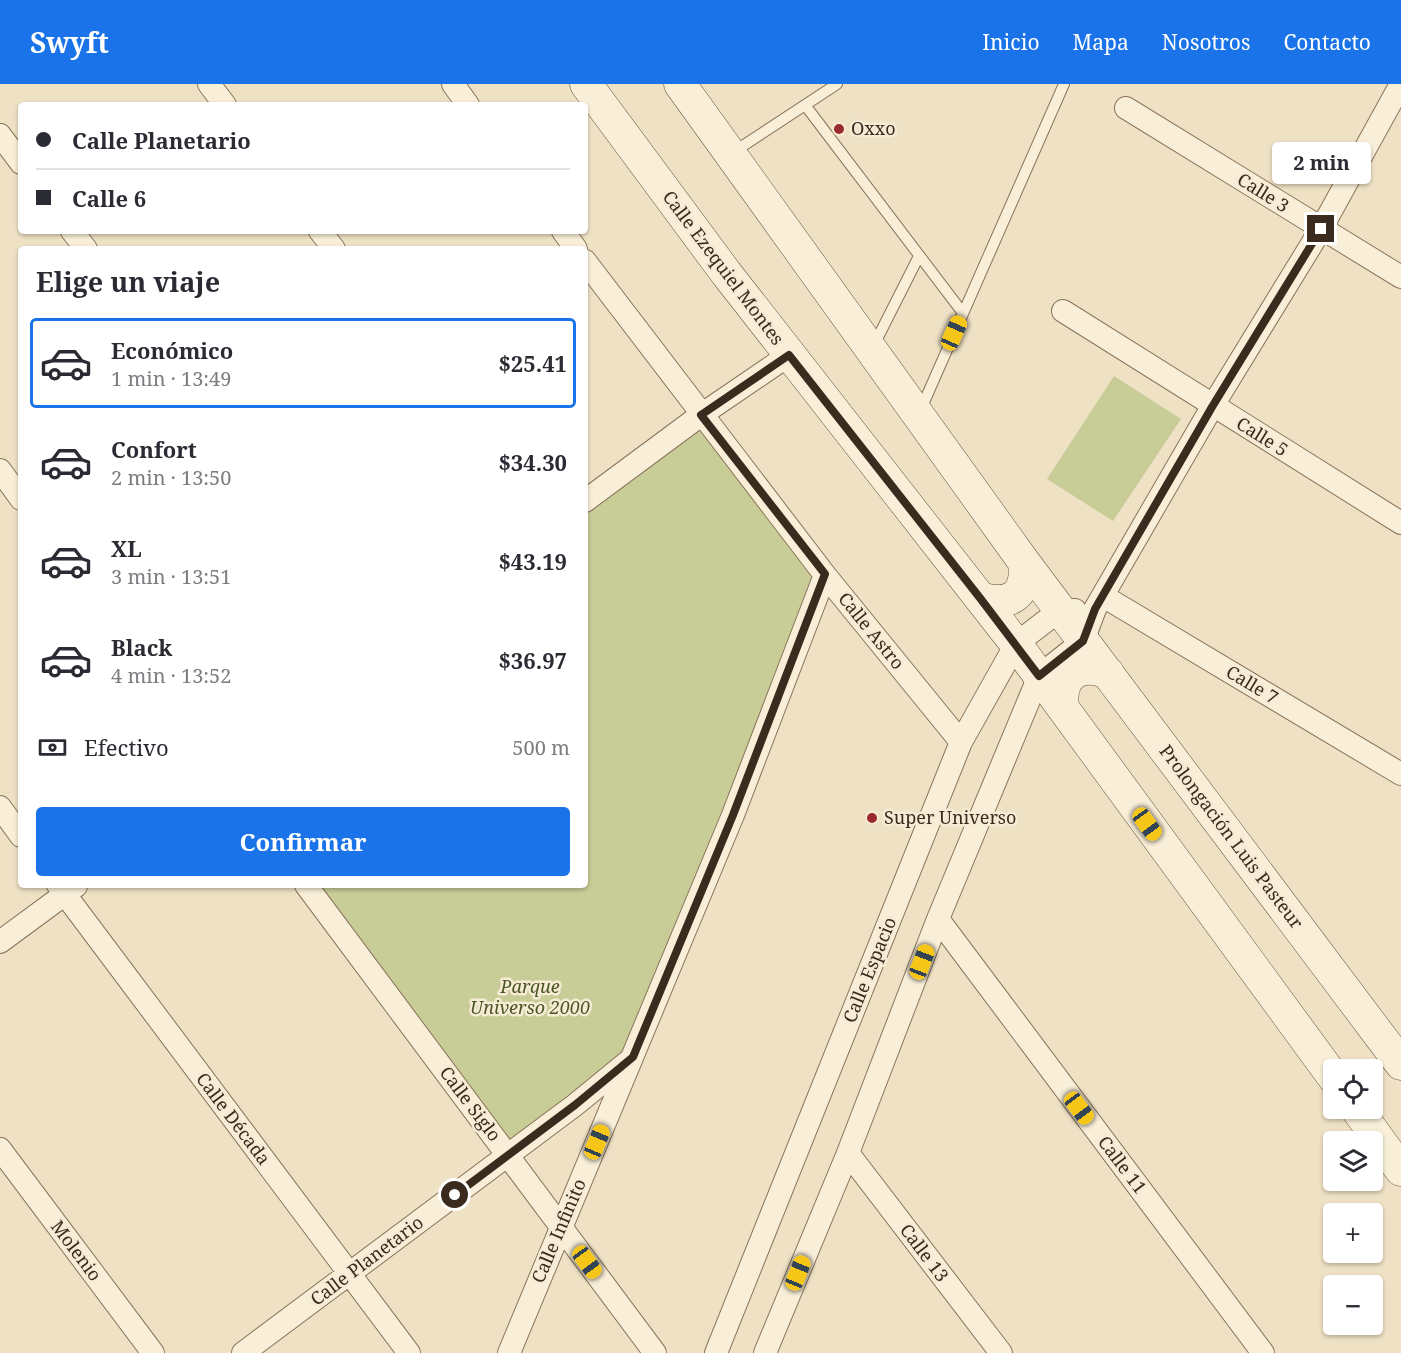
<!DOCTYPE html>
<html lang="es">
<head>
<meta charset="utf-8">
<style>
	:root { --surface:#fff; --page:#f7f7f7; --text:#2b2b33; --muted:#7c7c81; --line:#e1e1e2; --accent:#1a73e8 }
	body { margin:0; font-family:"Noto Serif",serif; background:var(--page); color:var(--text); height:100vh; display:flex; flex-direction:column; font-size:22px; white-space:nowrap }
	* { box-sizing:border-box; margin:0 }
	p { font-size:20px; color:var(--muted) }
	.icon { flex:none; width:33px; height:33px; fill:none; stroke:currentColor; stroke-width:2; stroke-linecap:round; stroke-linejoin:round }
	.map { position:relative; flex:1; overflow:hidden }
	.drawer { position:absolute; left:18px; top:162px; width:570px; height:642px; display:flex; flex-direction:column; background:var(--surface); border-radius:6px; box-shadow:0 2px 4px #0004 }
	.drawer>* { flex:none }
	.hud { position:absolute; left:18px; top:18px; width:570px; height:132px; border-radius:6px; box-shadow:0 2px 4px #0004; display:grid; align-content:center; height:132px; padding:0 18px; background:var(--surface) }
	.buttons { position:absolute; left:1323px; top:975px; display:grid; gap:12px }
	.buttons a { display:grid; place-items:center; width:60px; height:60px; border-radius:6px; background:var(--surface); box-shadow:0 2px 4px #0004; font-size:30px }
	.end { position:absolute; width:27px; height:27px; margin:-14px; border:8px solid #3a2b1e; background:#fff; box-shadow:0 0 0 3px #fff }
	.from { border-radius:50% }
	.bubble { position:absolute; height:42px; border-radius:6px; background:var(--surface); box-shadow:0 2px 4px #0004; font-size:20px; font-weight:700; line-height:42px; text-align:center }
	.car { position:absolute; width:18px; height:36px; margin:-18px -9px; border-radius:8px; box-shadow:0 0 4px 2px #0007; background:linear-gradient(#f5c518 24%,#345 0 40%,#f5c518 0 76%,#345 0 86%,#f5c518 0) }
	.hud b { display:flex; align-items:center; gap:21px; height:57px; font-size:22px }
	.hud b+b { border-top:2px solid var(--line) }
	.hud i { width:15px; height:15px; background:var(--text) }
	ul { padding:0; list-style:none }
	li { display:flex; align-items:center; gap:18px; height:90px; margin:0 12px 9px; padding:0 6px; border:3px solid transparent; border-radius:6px }
	li div { flex:1 }
	li b { display:block; font-size:22px }
	li em { font-style:normal; font-weight:700 }
	li.on { border-color:var(--accent) }
	li>.icon { width:54px; height:54px; stroke-width:1.5 }
	h2 { padding:0 18px; font-size:27px; line-height:72px }
	.pay { display:flex; align-items:center; gap:15px; height:66px; padding:0 18px; font-size:22px }
	.pay p { margin-inline-start:auto }
	.action { display:flex; gap:12px; margin-top:auto; padding:12px 18px }
	.action a { flex:1; height:69px; border-radius:6px; background:var(--accent); color:#fff; font-size:24px; font-weight:700; line-height:69px; text-align:center }
	header { display:flex; align-items:center; gap:36px; box-sizing:border-box; height:84px; padding:0 30px; background:var(--accent); color:#fff }
	header strong { font-size:28px }
	nav { display:flex; gap:33px; margin-inline-start:auto; font-size:21px }
	.map>svg:first-child { display:block }
	.green { fill:#c8cd98 }
	.lines { fill:none; stroke-linecap:round; stroke-linejoin:round }
	.service-casing { stroke:#8a735a; stroke-width:12 }
	.minor-casing { stroke:#8a735a; stroke-width:24 }
	.secondary-casing { stroke:#6c543e; stroke-width:33 }
	.service { stroke:#f9efd8; stroke-width:10 }
	.minor { stroke:#f9efd8; stroke-width:22 }
	.secondary { stroke:#f9efd8; stroke-width:32 }
	.route { stroke:#3a2b1e; stroke-width:8 }
	.poi-dot { fill:#9a2a2d; stroke:#f6ebd4; stroke-width:2 }
	.labels { text-anchor:middle; stroke-width:5; stroke-linejoin:round; paint-order:stroke }
	.poi-label { font-size:18px; fill:#3a2b1e; stroke:#f6ebd4; text-anchor:start }
	.street-label { font-size:18px; fill:#3a2b1e; stroke:#f6ebd4 }
	.park-label { font-size:18px; font-style:italic; fill:#4b5625; stroke:#f6ebd4 }
</style>
</head>
<body>
<header>
<strong>Swyft</strong>
<nav><a>Inicio</a><a>Mapa</a><a>Nosotros</a><a>Contacto</a></nav>
</header>
<div class="map">
<svg width="1401" height="1269" viewBox="0 0 1401 1269">
	<rect width="100%" height="100%" fill="#efe1c4"/>
	<path class="green" d="M1114 292 1181 335 1113 437 1047 395Z
		M701 331 825 491 633 973 508 1071 306 801H585V417Z"/>
	<g class="lines">
		<g class="service-casing">
			<path id="service" d="M805 21 963 229
				M732 69 837 0
				M874 261 919 172
				M921 325 1064 0"/>
		</g>
		<g class="minor-casing">
			<path id="minor" d="M209 0 225 21
				M453 0 468 21
				M1126 24 1401 193
				M0 51 21 79
				M72 147 86 165
				M320 147 334 165
				M563 147 576 165
				M585 177 825 491 961 658
				M1063 227 1401 439
				M0 386 21 415
				M585 417 701 331 789 271
				M1103 512 1401 690
				M0 723 21 752
				M58 801 409 1269
				M306 801 655 1269
				M938 835 1263 1269
				M0 858 76 802
				M0 1065 153 1269
				M848 1069 1001 1269
				M243 1269 575 1021 630 976
				M509 1269 733 731 825 491
				M716 1269 961 658 1016 560 1060 526H1075
				M765 1269 848 1069 938 835 1039 592 1083 557 1095 525 1212 323 1321 145 1401 0"/>
		</g>
		<g class="secondary-casing">
			<path id="secondary" d="M586 0 726 189 1016 560 1334 994
				M680 0 1024 478 1401 980
				M980 514C1011 523 1028 511 1024 478
				M1063 624C1059 593 1077 577 1108 589
				M1356 1024 1401 1086"/>
		</g>
		<use href="#service" class="service"/>
		<use href="#minor" class="minor"/>
		<use href="#secondary" class="secondary"/>
	</g>
	<g class="lines">
		<path class="route" d="M455 1111 575 1021 633 973 733 731 825 490 701 331 789 271 980 514 1039 592 1083 557 1095 525 1212 323 1321 145"/>
	</g>
	<g class="poi-dot">
		<circle cx="839" cy="45" r="6"/>
		<circle cx="872" cy="734" r="6"/>
	</g>
	<g class="labels">
		<g class="poi-label">
			<text x="851" y="51">Oxxo</text>
			<text x="884" y="740">Super Universo</text>
		</g>
		<g class="street-label">
			<text transform="translate(1263 109) rotate(32)" y="6">Calle 3</text>
			<text transform="translate(723 184) rotate(53)" y="6">Calle Ezequiel Montes</text>
			<text transform="translate(1262 353) rotate(32)" y="6">Calle 5</text>
			<text transform="translate(871 547) rotate(51)" y="6">Calle Astro</text>
			<text transform="translate(1252 601) rotate(31)" y="6">Calle 7</text>
			<text transform="translate(1231 753) rotate(53)" y="6">Prolongación Luis Pasteur</text>
			<text transform="translate(870 886) rotate(-68)" y="6">Calle Espacio</text>
			<text transform="translate(470 1020) rotate(53)" y="6">Calle Siglo</text>
			<text transform="translate(233 1035) rotate(53)" y="6">Calle Década</text>
			<text transform="translate(1122 1081) rotate(53)" y="6">Calle 11</text>
			<text transform="translate(559 1147) rotate(-67)" y="6">Calle Infinito</text>
			<text transform="translate(76 1167) rotate(53)" y="6">Molenio</text>
			<text transform="translate(924 1169) rotate(53)" y="6">Calle 13</text>
			<text transform="translate(367 1177) rotate(-37)" y="6">Calle Planetario</text>
		</g>
		<g class="park-label">
			<text x="530" y="909">Parque<tspan x="530" dy="21">Universo 2000</tspan></text>
		</g>
	</g>
</svg>
<div class="buttons">
<a><svg class="icon" aria-label="locate" viewBox="0 0 24 24"><circle cx="12" cy="12" r="6"/><path d="M12 2v4M12 18v4M2 12h4M18 12h4"/></svg></a>
<a><svg class="icon" aria-label="layers" viewBox="0 0 24 24"><path d="M12 4l9 5-9 5-9-5zM3 14l9 5 9-5"/></svg></a>
<a>+</a>
<a>−</a>
</div>
<i class="end from" style="left:455px;top:1111px"></i>
<i class="end" style="left:1321px;top:145px"></i>
<div class="bubble" style="left:1272px;top:58px;width:99px">2 min</div>
<i class="car" style="left:954px;top:249px;rotate:24deg"></i>
<i class="car" style="left:1147px;top:740px;rotate:144deg"></i>
<i class="car" style="left:922px;top:878px;rotate:21deg"></i>
<i class="car" style="left:1079px;top:1024px;rotate:143deg"></i>
<i class="car" style="left:597px;top:1058px;rotate:23deg"></i>
<i class="car" style="left:587px;top:1178px;rotate:144deg"></i>
<i class="car" style="left:798px;top:1189px;rotate:22deg"></i>
<div class="hud">
<b><i class="from"></i>Calle Planetario</b>
<b><i></i>Calle 6</b>
</div>
<section class="drawer">
<h2>Elige un viaje</h2>
<ul>
<li class="on"><svg class="icon" aria-label="car" viewBox="0 0 24 24"><path d="M5 17H2v-5l4-1 3-4h7l3 4 3 1v5h-3M9 17h6M6 11h13"/><circle cx="7" cy="17" r="2"/><circle cx="17" cy="17" r="2"/></svg><div><b>Económico</b><p>1 min · 13:49</p></div><em>$25.41</em></li>
<li><svg class="icon" aria-label="car" viewBox="0 0 24 24"><path d="M5 17H2v-5l4-1 3-4h7l3 4 3 1v5h-3M9 17h6M6 11h13"/><circle cx="7" cy="17" r="2"/><circle cx="17" cy="17" r="2"/></svg><div><b>Confort</b><p>2 min · 13:50</p></div><em>$34.30</em></li>
<li><svg class="icon" aria-label="car" viewBox="0 0 24 24"><path d="M5 17H2v-5l4-1 3-4h7l3 4 3 1v5h-3M9 17h6M6 11h13"/><circle cx="7" cy="17" r="2"/><circle cx="17" cy="17" r="2"/></svg><div><b>XL</b><p>3 min · 13:51</p></div><em>$43.19</em></li>
<li><svg class="icon" aria-label="car" viewBox="0 0 24 24"><path d="M5 17H2v-5l4-1 3-4h7l3 4 3 1v5h-3M9 17h6M6 11h13"/><circle cx="7" cy="17" r="2"/><circle cx="17" cy="17" r="2"/></svg><div><b>Black</b><p>4 min · 13:52</p></div><em>$36.97</em></li>
</ul>
<div class="pay"><svg class="icon" aria-label="cash" viewBox="0 0 24 24"><path d="M3 7h18v10H3z"/><circle cx="12" cy="12" r="2"/></svg>Efectivo<p>500 m</p></div>
<div class="action"><a>Confirmar</a></div>
</section>
</div>
</body>
</html>
